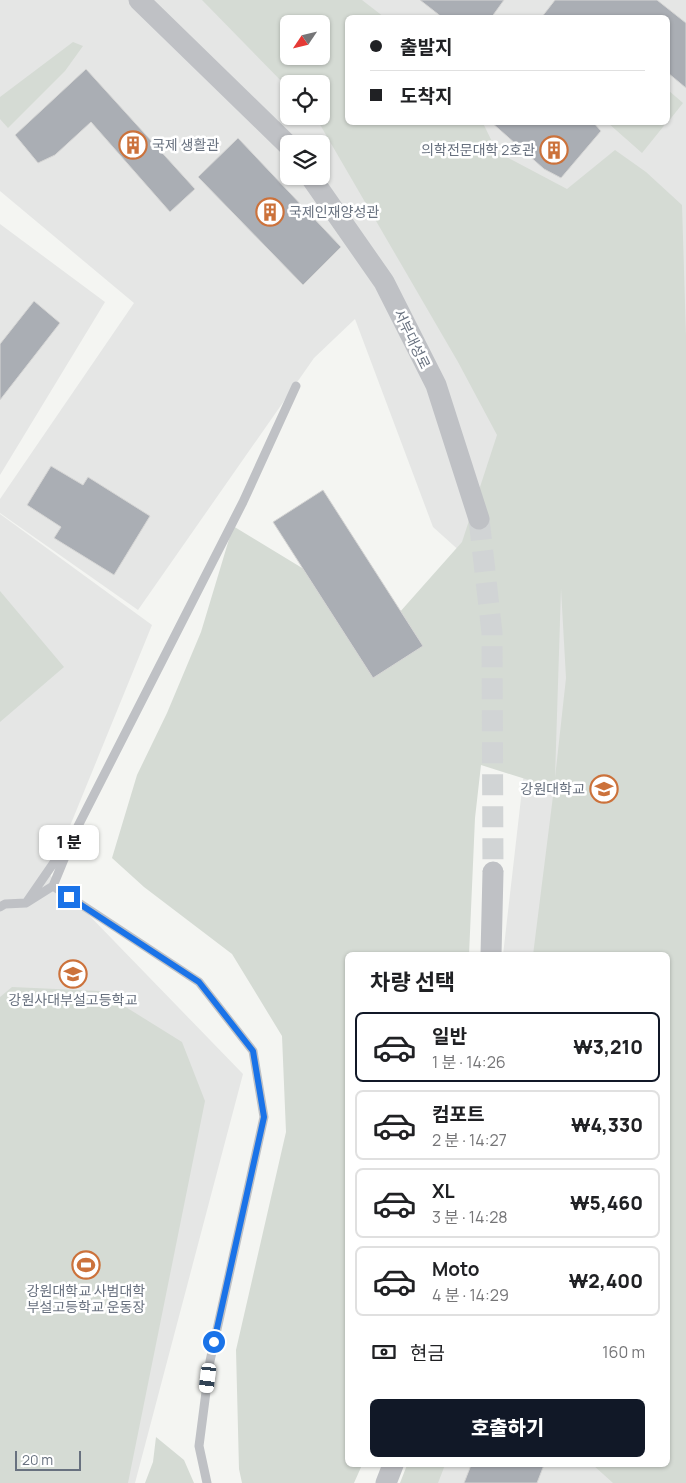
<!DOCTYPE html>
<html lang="ko">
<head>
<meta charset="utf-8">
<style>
	:root { --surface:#fff; --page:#f2f2f2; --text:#202124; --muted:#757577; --line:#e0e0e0; --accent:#111827 }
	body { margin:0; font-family:Manrope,"Noto Sans KR",sans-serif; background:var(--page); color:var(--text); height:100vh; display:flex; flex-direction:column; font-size:19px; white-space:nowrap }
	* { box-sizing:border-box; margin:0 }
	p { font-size:16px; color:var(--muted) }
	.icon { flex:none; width:28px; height:28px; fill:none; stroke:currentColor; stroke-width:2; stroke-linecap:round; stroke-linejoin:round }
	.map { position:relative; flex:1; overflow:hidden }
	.sheet { position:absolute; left:345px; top:952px; width:325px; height:515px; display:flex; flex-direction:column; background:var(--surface); border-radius:8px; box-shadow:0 1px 4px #0004 }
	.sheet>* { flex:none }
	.top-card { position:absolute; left:345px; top:15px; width:325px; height:110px; border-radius:8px; box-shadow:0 1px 4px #0004; display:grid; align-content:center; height:110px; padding:0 25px; background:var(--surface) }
	.needle { width:32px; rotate:235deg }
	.tools { position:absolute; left:280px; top:15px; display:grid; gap:10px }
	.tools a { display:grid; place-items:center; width:50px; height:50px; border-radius:8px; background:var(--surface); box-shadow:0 1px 4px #0004; font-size:25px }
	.scale { position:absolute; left:15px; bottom:12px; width:66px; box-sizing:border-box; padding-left:5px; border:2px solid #68717f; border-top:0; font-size:14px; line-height:18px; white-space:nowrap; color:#68717f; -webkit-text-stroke:4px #fff; paint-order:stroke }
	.end { position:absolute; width:22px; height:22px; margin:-11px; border:6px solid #1a73e8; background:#fff; box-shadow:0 0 0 2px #fff }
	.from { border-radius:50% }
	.bubble { position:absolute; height:35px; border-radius:8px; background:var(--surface); box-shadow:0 1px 4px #0004; font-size:16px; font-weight:800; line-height:35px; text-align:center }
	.car { position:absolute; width:15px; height:30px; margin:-15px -8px; border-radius:6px; box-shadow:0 0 4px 1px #0007; background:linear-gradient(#fff 24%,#345 0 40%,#fff 0 76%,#345 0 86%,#fff 0) }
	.top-card b { display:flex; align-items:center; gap:18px; height:48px; font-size:19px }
	.top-card b+b { border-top:1px solid var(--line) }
	.top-card i { width:12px; height:12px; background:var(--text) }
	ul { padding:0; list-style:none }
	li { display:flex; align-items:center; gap:15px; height:70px; margin:0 10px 8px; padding:0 15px; border:2px solid var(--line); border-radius:8px }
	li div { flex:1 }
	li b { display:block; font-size:19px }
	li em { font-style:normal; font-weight:800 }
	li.selected { border-color:var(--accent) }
	li>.icon { width:45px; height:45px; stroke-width:1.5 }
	h2 { padding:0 25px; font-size:22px; line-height:60px }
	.pay { display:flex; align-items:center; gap:12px; height:55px; padding:0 25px; font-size:19px }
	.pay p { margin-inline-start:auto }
	.cta { display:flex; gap:10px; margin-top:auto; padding:10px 25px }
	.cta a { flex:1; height:58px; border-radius:8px; background:var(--accent); color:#fff; font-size:20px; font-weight:800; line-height:58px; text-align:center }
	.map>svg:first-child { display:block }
	.built { fill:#e5e6e5; fill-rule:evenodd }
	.green { fill:#d5dbd4; fill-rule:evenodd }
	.building { fill:#aaaeb4; stroke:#d6d6d5 }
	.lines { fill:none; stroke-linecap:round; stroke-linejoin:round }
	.tertiary-tunnel { stroke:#d1d4d5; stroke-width:21; stroke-dasharray:21 11; stroke-linecap:butt }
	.service { stroke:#bfc1c5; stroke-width:9 }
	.tertiary { stroke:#bfc1c5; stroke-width:21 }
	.route { stroke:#1a73e8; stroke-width:6 }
	.labels { text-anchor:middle; stroke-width:5; stroke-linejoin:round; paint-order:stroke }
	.poi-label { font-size:14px; fill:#68717f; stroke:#fff; text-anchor:start }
	.street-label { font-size:14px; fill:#68717f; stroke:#fff }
</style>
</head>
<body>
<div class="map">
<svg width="686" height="1483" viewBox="0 0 686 1483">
	<rect width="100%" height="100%" fill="#f4f5f2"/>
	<path class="built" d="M0 0H686V1483H417L423 1465H668V955H503L541 624 433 527 355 319 314 358 138 610 0 513V499L134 303 0 191ZM348 18H668V122H348ZM289 24H321V56H289ZM289 84H321V116H289ZM289 144H321V176H289Z
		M0 224 105 302 0 475Z
		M0 514 152 625 50 875 243 1074 135 1483H0Z"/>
	<path class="green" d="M202 0H362L384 17 348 18V122L483 123 497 152 567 189 615 150 646 172 682 205 686 336V1483H613L593 1465H668V955H533L554 788 481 765 475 818 469 955H348V1465H362L354 1483H242L239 1469 236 1350 286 1132 282 1036 232 954 144 887 112 858 137 775 167 713 201 632 233 526 391 622 462 542 497 435 458 362 315 116H321V84H289V89ZM289 24H321V56H289ZM561 589 566 678 555 778Z
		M73 42 83 46 65 71 8 128 0 119V97Z
		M668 90 683 103 668 122Z
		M667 122 642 153 608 123V122Z
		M0 591 64 667 0 722Z
		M12 987 100 991 182 1042 205 1101 128 1483H0V997Z
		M156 1437 184 1460 194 1483H145L153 1462Z
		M407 1465H445L438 1483H400Z"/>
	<path class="building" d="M420 0H504L491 18H443Z
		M555 0H657L686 23V88L668 73V18H541Z
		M86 69 195 189 170 212 91 122 55 155 38 163 15 135Z
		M491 122H593L601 131 561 178 544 169Z
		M238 138 341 247 303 285 198 177Z
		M34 301 60 323 0 400V344Z
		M51 466 83 485 88 477 150 516 114 575 54 538 61 527 27 505Z
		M323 490 423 646 373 678 273 522Z
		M471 1465H544L537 1483H464Z"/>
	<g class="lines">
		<path class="tertiary-tunnel" d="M479 519 492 633 493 872"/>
		<path class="service" d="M26 903 66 845
			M0 907 5 904 26 903 53 886
			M207 1483 199 1446 210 1361 264 1117 253 1051 199 982 53 886 76 830 243 502 296 386"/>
		<path class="tertiary" d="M139 0 289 146
			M310 176 384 282 436 385 479 519
			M491 955 493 872
			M386 1483 393 1465"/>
	</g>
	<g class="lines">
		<path class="route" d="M69 897 199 982 253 1051 264 1117 214 1342"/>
	</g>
	<defs>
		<g id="building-ring" transform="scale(1.4375)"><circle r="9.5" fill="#fff" stroke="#cc723b" stroke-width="1.5"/><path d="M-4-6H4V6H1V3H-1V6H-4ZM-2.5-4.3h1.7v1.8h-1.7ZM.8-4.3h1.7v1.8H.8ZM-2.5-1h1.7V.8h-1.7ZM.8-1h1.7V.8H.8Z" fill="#cc723b"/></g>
		<g id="university-ring" transform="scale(1.4375)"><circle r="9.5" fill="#fff" stroke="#cc723b" stroke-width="1.5"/><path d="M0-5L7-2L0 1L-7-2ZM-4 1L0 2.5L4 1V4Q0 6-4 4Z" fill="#cc723b"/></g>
		<g id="school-ring" transform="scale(1.4375)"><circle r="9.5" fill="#fff" stroke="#cc723b" stroke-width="1.5"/><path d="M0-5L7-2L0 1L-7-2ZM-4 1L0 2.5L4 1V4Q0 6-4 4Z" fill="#cc723b"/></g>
		<g id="stadium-ring" transform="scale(1.4375)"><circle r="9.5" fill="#fff" stroke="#cc723b" stroke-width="1.5"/><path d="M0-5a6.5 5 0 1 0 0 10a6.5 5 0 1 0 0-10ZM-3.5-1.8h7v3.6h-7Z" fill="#cc723b"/></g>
	</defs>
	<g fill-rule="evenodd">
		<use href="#building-ring" x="133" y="145"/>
		<use href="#building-ring" x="554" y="150"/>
		<use href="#building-ring" x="270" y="212"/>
		<use href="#university-ring" x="604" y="789"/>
		<use href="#school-ring" x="73" y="974"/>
		<use href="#stadium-ring" x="86" y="1265"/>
	</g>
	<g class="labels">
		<g class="poi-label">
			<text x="152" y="150">국제 생활관</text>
			<text x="535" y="155" text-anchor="end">의학전문대학 2호관</text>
			<text x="289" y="217">국제인재양성관</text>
			<text x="585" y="794" text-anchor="end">강원대학교</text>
			<text x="73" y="1005" text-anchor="middle">강원사대부설고등학교</text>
			<text x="86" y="1296" text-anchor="middle">강원대학교 사범대학<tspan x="86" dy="16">부설고등학교 운동장</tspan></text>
		</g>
		<g class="street-label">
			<text transform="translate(412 339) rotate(64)" y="5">서부대성로</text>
		</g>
	</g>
</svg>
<div class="tools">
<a><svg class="needle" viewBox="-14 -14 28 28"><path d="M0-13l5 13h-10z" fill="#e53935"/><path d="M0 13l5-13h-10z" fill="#757577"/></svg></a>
<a><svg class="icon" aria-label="locate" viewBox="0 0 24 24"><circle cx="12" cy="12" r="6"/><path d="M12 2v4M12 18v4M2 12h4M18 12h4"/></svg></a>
<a><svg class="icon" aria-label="layers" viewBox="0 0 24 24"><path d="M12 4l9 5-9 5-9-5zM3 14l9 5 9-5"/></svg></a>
</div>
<div class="scale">20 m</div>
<i class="end from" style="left:214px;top:1342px"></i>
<i class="end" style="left:69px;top:897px"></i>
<div class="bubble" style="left:39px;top:825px;width:60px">1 분</div>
<i class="car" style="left:208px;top:1378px;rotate:187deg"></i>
<div class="top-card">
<b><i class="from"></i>출발지</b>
<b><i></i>도착지</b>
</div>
<section class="sheet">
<h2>차량 선택</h2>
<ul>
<li class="selected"><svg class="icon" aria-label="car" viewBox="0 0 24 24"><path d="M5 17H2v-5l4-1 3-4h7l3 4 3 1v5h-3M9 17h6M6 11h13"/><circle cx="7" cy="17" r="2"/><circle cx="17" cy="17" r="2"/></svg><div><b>일반</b><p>1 분 · 14:26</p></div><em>₩3,210</em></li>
<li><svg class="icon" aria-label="car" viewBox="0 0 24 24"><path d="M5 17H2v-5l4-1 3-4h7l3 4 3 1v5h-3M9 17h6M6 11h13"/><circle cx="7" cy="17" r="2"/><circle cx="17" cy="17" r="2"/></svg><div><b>컴포트</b><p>2 분 · 14:27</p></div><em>₩4,330</em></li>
<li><svg class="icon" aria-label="car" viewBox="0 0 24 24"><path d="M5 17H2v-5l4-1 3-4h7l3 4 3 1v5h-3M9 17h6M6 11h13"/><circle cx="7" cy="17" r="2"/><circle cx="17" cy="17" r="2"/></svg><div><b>XL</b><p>3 분 · 14:28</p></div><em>₩5,460</em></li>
<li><svg class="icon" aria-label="car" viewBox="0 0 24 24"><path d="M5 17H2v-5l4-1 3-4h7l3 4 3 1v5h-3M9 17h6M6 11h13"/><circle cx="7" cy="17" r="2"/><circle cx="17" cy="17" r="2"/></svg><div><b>Moto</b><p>4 분 · 14:29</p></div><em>₩2,400</em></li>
</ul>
<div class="pay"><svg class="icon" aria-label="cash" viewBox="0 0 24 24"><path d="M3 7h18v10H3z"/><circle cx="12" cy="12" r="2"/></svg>현금<p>160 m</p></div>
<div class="cta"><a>호출하기</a></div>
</section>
</div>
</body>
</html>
